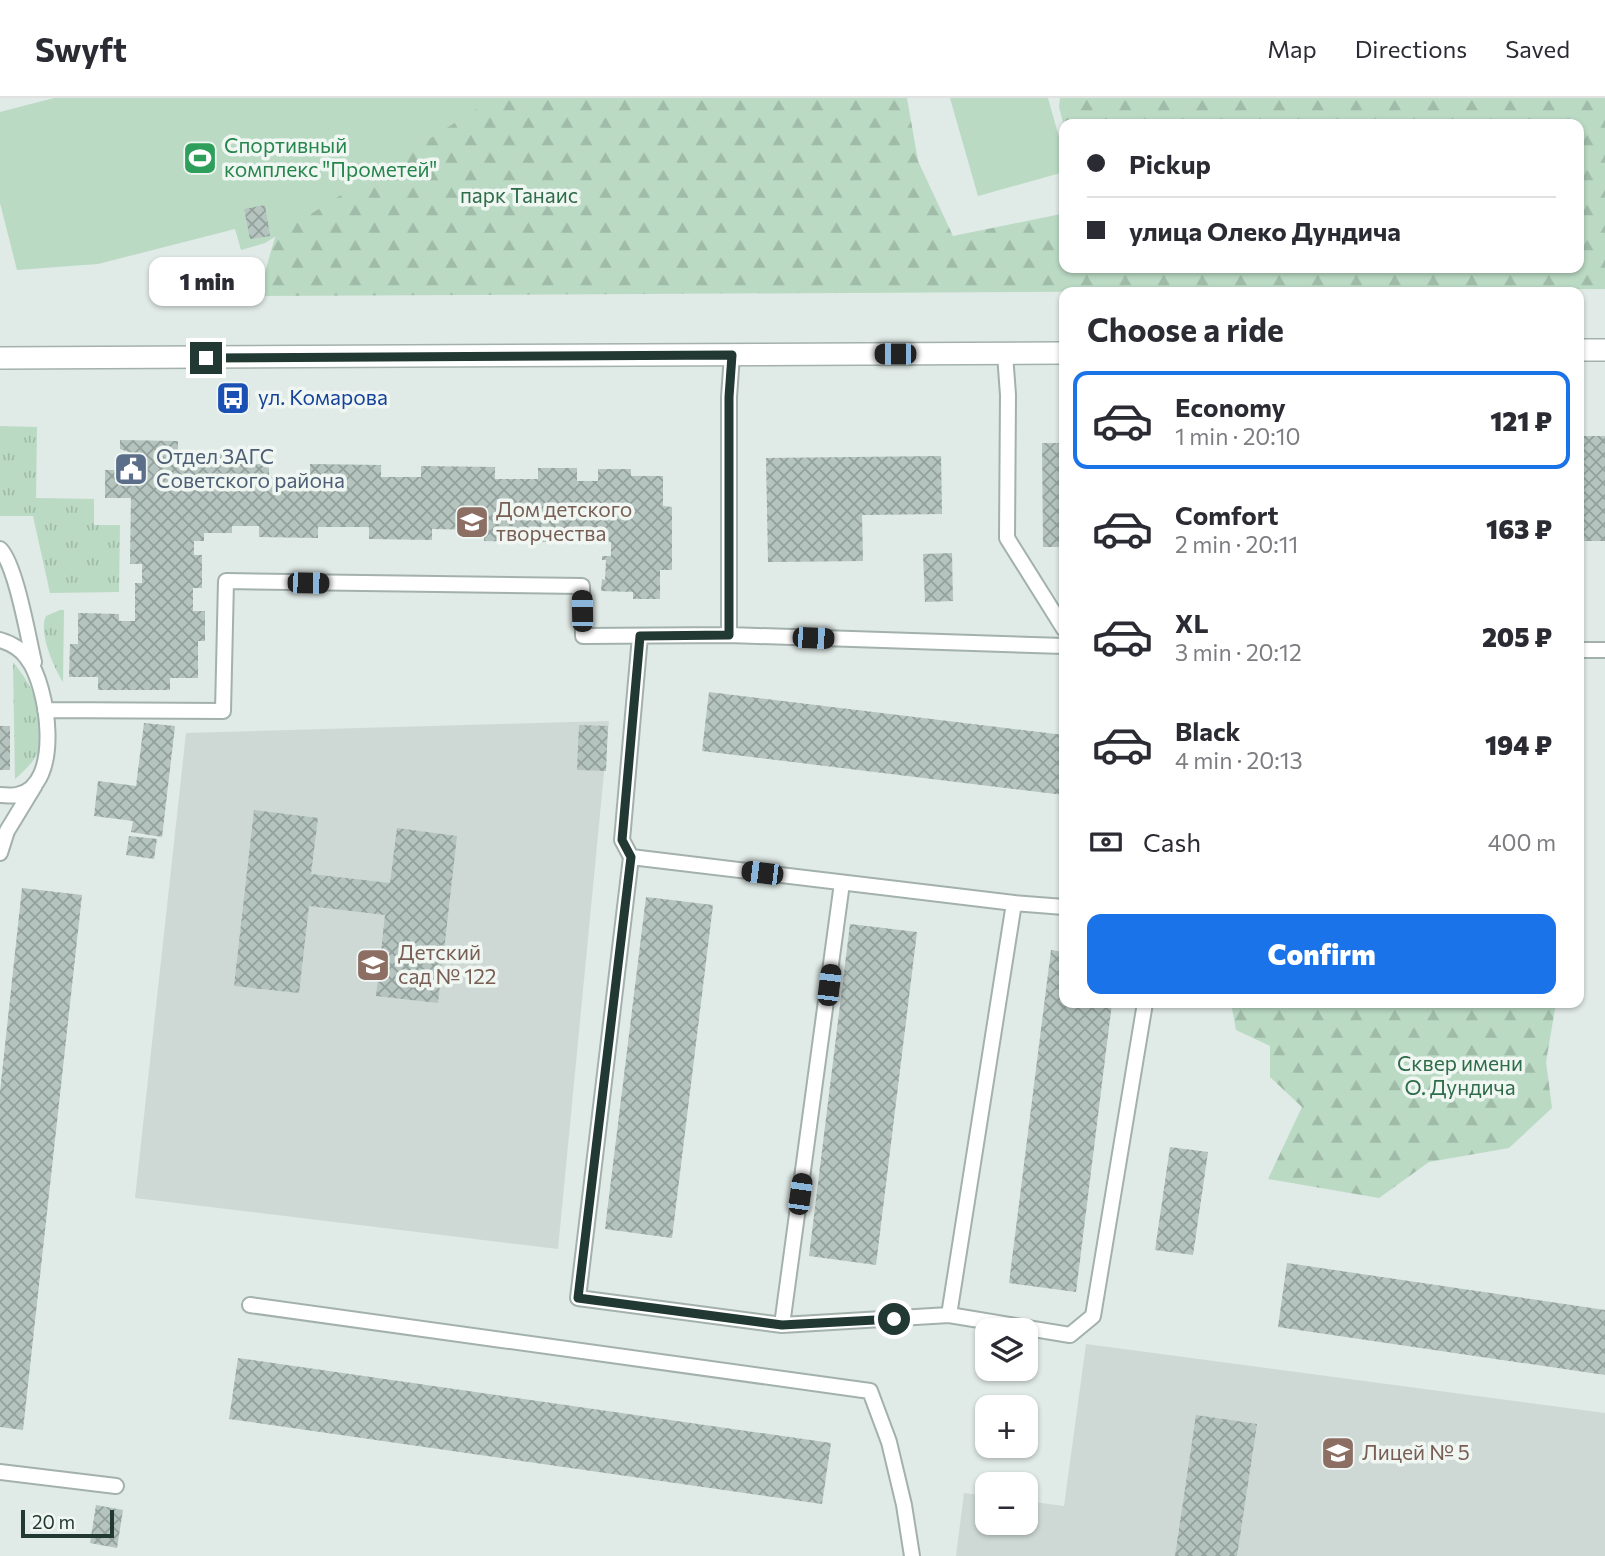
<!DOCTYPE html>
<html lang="en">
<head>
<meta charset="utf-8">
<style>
	:root { --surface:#fff; --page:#f2f2f3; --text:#2b2b33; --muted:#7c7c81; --line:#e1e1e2; --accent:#1a73e8 }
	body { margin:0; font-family:Commissioner,sans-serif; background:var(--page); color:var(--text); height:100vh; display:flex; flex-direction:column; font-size:26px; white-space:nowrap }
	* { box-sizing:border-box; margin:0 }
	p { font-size:23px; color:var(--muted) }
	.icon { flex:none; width:38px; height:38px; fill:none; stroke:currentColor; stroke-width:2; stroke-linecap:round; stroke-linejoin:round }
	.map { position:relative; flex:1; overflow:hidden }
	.drawer { position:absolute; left:1059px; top:189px; width:525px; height:721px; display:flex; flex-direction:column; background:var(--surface); border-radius:14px; box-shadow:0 2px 5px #0004 }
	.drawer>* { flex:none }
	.banner { position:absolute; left:1059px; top:21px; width:525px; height:154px; border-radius:14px; box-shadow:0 2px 5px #0004; display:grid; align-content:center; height:154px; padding:0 28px; background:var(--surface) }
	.tools { position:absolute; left:975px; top:1220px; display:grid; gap:14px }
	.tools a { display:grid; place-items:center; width:63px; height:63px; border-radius:14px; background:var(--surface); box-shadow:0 2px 5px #0004; font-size:35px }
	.scale { position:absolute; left:21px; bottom:18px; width:93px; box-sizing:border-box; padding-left:7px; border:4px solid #223933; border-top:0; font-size:19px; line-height:24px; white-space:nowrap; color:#223933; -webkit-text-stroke:5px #f0f7f3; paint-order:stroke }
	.end { position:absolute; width:32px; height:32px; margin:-16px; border:9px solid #223933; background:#fff; box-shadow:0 0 0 4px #fff }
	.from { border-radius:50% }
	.bubble { position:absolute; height:49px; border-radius:14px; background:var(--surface); box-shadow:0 2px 5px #0004; font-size:23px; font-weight:800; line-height:49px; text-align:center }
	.car { position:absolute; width:21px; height:42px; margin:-21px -10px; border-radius:9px; box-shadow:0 0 5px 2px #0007; background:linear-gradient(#222 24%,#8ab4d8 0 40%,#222 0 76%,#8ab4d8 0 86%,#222 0) }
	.banner b { display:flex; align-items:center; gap:24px; height:66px; font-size:26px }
	.banner b+b { border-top:2px solid var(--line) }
	.banner i { width:18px; height:18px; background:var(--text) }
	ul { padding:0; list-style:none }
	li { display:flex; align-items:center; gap:21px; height:98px; margin:0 14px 10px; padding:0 14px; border:4px solid transparent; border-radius:14px }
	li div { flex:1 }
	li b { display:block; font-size:26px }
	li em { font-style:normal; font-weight:800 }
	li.on { border-color:var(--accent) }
	li>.icon { width:63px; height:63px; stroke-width:1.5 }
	h2 { padding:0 28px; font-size:32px; line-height:84px }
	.pay { display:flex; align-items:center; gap:18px; height:77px; padding:0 28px; font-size:26px }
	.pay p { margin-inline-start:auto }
	.primary-button { display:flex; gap:14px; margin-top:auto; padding:14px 28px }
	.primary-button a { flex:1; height:80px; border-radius:14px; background:var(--accent); color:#fff; font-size:28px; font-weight:800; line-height:80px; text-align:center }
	header { display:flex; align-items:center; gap:42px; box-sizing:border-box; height:98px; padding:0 35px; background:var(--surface); border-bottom:2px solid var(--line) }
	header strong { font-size:33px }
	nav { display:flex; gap:38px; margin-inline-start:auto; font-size:24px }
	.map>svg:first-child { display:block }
	.built { fill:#ced9d5 }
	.grass { fill:url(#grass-tufts) }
	.forest { fill:url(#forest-firs) }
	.pitch { fill:#badac4 }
	.building { fill:url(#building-cross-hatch) }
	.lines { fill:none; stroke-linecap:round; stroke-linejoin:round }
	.service-casing { stroke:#a3b1ad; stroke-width:18 }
	.tertiary-casing { stroke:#a3b1ad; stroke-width:24 }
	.service { stroke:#fff; stroke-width:14 }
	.tertiary { stroke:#fff; stroke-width:21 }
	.route { stroke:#223933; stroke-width:9 }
	.labels { text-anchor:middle; stroke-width:7; stroke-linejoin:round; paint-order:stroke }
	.leisure-label { font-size:21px; fill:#27864d; stroke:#f0f7f3; text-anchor:start }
	.park-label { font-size:21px; fill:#2f6c49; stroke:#f0f7f3 }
	.transit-label { font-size:21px; fill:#164399; stroke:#f0f7f3; text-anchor:start }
	.service-label { font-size:21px; fill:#4e5e75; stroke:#f0f7f3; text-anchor:start }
	.education-label { font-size:21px; fill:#785e54; stroke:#f0f7f3; text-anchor:start }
</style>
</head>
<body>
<header>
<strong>Swyft</strong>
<nav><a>Map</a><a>Directions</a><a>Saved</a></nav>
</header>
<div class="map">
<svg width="1605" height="1458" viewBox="0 0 1605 1458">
	<defs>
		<pattern id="grass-tufts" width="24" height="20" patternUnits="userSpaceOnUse" patternTransform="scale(1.75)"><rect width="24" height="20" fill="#badac4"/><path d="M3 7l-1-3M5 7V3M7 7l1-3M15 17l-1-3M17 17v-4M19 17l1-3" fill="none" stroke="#a0bca9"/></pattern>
		<pattern id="forest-firs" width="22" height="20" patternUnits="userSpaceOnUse" patternTransform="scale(1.75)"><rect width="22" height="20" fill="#badac4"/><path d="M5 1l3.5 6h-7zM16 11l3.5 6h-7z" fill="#a0bca9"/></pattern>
		<pattern id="building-cross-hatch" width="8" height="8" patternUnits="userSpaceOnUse" patternTransform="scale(1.75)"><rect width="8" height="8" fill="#b5c4bf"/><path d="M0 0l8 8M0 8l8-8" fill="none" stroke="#93a09c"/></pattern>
	</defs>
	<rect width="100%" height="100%" fill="#e0eae6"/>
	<path class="built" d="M609 623 558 1151 135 1100 186 635Z
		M1086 1246 1605 1315V1458H956L964 1395 987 1398V1424H1026V1403L1064 1408Z"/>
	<path class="grass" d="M0 328 37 329 36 400 94 401V427H120L119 494 50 495 33 418H0Z
		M60 512H64L63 584C54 570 38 534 46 518Z
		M13 564C28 583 38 599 41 623 42 633 43 642 40 651 35 663 25 672 15 681Z"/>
	<path class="forest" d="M487 0H907L918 63 953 138 1061 116 1064 106V170H1578V26H1064V28L1059 9 1060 0H1605V191L258 198 276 136Z
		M1231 905H1556L1546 964 1552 1010 1509 1050 1429 1064 1379 1100 1268 1081 1302 1009 1270 979V948L1236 932Z"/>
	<path class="pitch" d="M54 0H494L265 145 241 152 235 131 98 166 17 172 0 105V14Z
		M950 0H1048L1064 57V74L978 98Z"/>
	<path class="building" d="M265 107 270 138 250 141 244 111Z
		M218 292H250V309H218Z
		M1578 338H1605V443H1578Z
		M120 342 178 343V353L233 354V366H269V379H310V366L381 367V379H421V368L495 369V381H538V370H577V383H598V371H631V378H663V408L672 409V472H660V501H633V494L601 493 602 481 605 482 606 462H602V458H611V444H573V432H548L547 444 484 443V432L432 431V442L369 441V429H318V440L259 439V428H232V435H204V443H194V457H202V490H193V513H205V543H198V580H170V592H98V579H69L70 546H78V515L119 516V523H135V485H142V466H130L131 400H105V372H118L133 365 132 355 120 351Z
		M1042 345H1064V449H1043Z
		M941 358 942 416 862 417 863 463 768 464 766 360Z
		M952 455 953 503 925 504 923 456Z
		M709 594 1064 637V697L702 653Z
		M144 625 175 628 162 739 131 734 133 723 94 718 98 683 136 688Z
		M579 627 608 628 606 673 577 672Z
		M0 628H10V672H0Z
		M254 712 318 720 311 776 390 785 397 730 457 738 438 905 376 898 385 817 309 808 299 895 234 888Z
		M129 738 157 741 154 761 126 757Z
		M22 790 82 797 23 1332 0 1329V994Z
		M646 799 713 807 672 1140 605 1131Z
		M850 826 917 834 876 1167 809 1158Z
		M1051 852 1064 854V905H1112L1076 1194 1009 1185Z
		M1170 1049 1208 1054 1193 1157 1155 1152Z
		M1287 1165 1605 1212V1277L1278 1229Z
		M238 1260 831 1345 822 1406 229 1321Z
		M1196 1317 1257 1326 1237 1458H1175Z
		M96 1407 123 1412 117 1450 90 1445Z"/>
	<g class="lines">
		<g class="service-casing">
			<path id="service" d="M1005 256 1008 297 1007 440 1064 531
				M0 451C16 467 28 539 34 564
				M729 537 1064 548
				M640 538 622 742 631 759 1014 805 1064 809
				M0 542C10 545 21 551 27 560 48 586 64 688 17 697 12 698 5 697 0 697
				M1578 552H1605
				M45 612 223 613 226 483 582 488 583 538 729 537V299L732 257
				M0 755 7 733 35 687
				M631 759 578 1200 782 1227 842 785
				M250 1207 870 1293 889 1344 904 1407 912 1458
				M949 1217 1070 1237 1093 1218 1145 905
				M782 1227 949 1217 1014 805
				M0 1374 116 1388"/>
		</g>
		<g class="tertiary-casing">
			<path id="tertiary" d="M1578 252H1605
				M0 260 1064 255"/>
		</g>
		<use href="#service" class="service"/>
		<use href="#tertiary" class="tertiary"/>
	</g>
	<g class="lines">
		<path class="route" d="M206 260 732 257 729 299V537L640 538 622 742 631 759 578 1200 782 1227 894 1221"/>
	</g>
	<defs>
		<g id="stadium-square" transform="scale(1.75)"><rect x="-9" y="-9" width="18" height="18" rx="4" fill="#2e9e5b" stroke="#f0f7f3"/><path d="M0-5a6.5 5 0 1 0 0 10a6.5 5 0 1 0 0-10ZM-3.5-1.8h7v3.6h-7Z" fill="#fff"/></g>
		<g id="bus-square" transform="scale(1.75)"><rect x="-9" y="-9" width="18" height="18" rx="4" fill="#1a4fb4" stroke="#f0f7f3"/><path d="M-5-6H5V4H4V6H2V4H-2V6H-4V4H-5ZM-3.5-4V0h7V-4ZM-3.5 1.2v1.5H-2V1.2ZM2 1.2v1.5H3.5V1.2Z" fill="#fff"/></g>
		<g id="civic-square" transform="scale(1.75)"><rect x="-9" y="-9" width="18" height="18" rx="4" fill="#5c6f8a" stroke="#f0f7f3"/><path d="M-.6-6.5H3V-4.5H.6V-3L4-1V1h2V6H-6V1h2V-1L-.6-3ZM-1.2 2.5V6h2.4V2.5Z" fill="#fff"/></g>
		<g id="school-square" transform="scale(1.75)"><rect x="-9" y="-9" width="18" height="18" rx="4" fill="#8d6e63" stroke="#f0f7f3"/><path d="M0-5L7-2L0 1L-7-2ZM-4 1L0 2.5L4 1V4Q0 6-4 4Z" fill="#fff"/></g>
	</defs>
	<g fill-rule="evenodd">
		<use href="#stadium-square" x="200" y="60"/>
		<use href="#bus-square" x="233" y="300"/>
		<use href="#civic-square" x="131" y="371"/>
		<use href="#school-square" x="472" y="424"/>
		<use href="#school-square" x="373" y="867"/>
		<use href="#school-square" x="1338" y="1355"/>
	</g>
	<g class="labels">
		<g class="leisure-label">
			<text x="224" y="55">Спортивный<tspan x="224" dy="24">комплекс "Прометей"</tspan></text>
		</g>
		<g class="park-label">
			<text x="519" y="105">парк Танаис</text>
			<text x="1460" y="973">Сквер имени<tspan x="1460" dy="24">О. Дундича</tspan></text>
		</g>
		<g class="transit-label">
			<text x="258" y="307">ул. Комарова</text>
		</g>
		<g class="service-label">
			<text x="156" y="366">Отдел ЗАГС<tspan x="156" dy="24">Советского района</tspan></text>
		</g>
		<g class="education-label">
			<text x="496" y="419">Дом детского<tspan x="496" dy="24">творчества</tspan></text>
			<text x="398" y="862">Детский<tspan x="398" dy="24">сад № 122</tspan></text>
			<text x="1362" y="1362">Лицей № 5</text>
		</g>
	</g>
</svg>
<div class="tools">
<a><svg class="icon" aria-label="layers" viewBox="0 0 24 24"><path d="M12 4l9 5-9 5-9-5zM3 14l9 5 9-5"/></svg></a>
<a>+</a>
<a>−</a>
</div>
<div class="scale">20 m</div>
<i class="end from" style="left:894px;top:1221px"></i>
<i class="end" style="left:206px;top:260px"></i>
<div class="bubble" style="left:149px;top:159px;width:116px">1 min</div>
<i class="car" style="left:895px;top:256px;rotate:270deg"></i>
<i class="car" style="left:308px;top:485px;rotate:91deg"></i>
<i class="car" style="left:582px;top:513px;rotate:359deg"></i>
<i class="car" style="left:813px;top:540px;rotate:92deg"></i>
<i class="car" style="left:762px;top:775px;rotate:277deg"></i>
<i class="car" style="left:829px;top:887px;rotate:7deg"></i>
<i class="car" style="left:800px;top:1096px;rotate:8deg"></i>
<div class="banner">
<b><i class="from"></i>Pickup</b>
<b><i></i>улица Олеко Дундича</b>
</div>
<section class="drawer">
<h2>Choose a ride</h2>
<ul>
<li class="on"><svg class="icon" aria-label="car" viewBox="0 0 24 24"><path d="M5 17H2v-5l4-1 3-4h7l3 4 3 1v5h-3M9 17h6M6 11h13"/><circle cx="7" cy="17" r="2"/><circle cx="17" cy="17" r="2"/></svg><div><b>Economy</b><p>1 min · 20:10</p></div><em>121 ₽</em></li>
<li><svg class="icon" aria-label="car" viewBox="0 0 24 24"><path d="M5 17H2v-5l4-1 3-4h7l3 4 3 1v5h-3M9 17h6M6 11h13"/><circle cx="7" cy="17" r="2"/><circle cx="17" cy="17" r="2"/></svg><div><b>Comfort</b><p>2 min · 20:11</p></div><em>163 ₽</em></li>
<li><svg class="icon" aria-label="car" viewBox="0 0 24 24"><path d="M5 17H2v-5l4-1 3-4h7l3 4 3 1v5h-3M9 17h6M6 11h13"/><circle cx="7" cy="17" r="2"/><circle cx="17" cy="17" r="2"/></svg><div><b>XL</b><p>3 min · 20:12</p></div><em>205 ₽</em></li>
<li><svg class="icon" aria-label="car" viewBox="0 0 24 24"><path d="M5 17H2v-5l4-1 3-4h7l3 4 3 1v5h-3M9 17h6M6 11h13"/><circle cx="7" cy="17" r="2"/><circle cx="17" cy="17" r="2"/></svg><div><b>Black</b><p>4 min · 20:13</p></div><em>194 ₽</em></li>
</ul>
<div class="pay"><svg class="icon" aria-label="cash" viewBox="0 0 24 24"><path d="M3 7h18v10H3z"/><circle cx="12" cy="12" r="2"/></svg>Cash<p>400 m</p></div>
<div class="primary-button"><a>Confirm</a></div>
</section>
</div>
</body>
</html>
